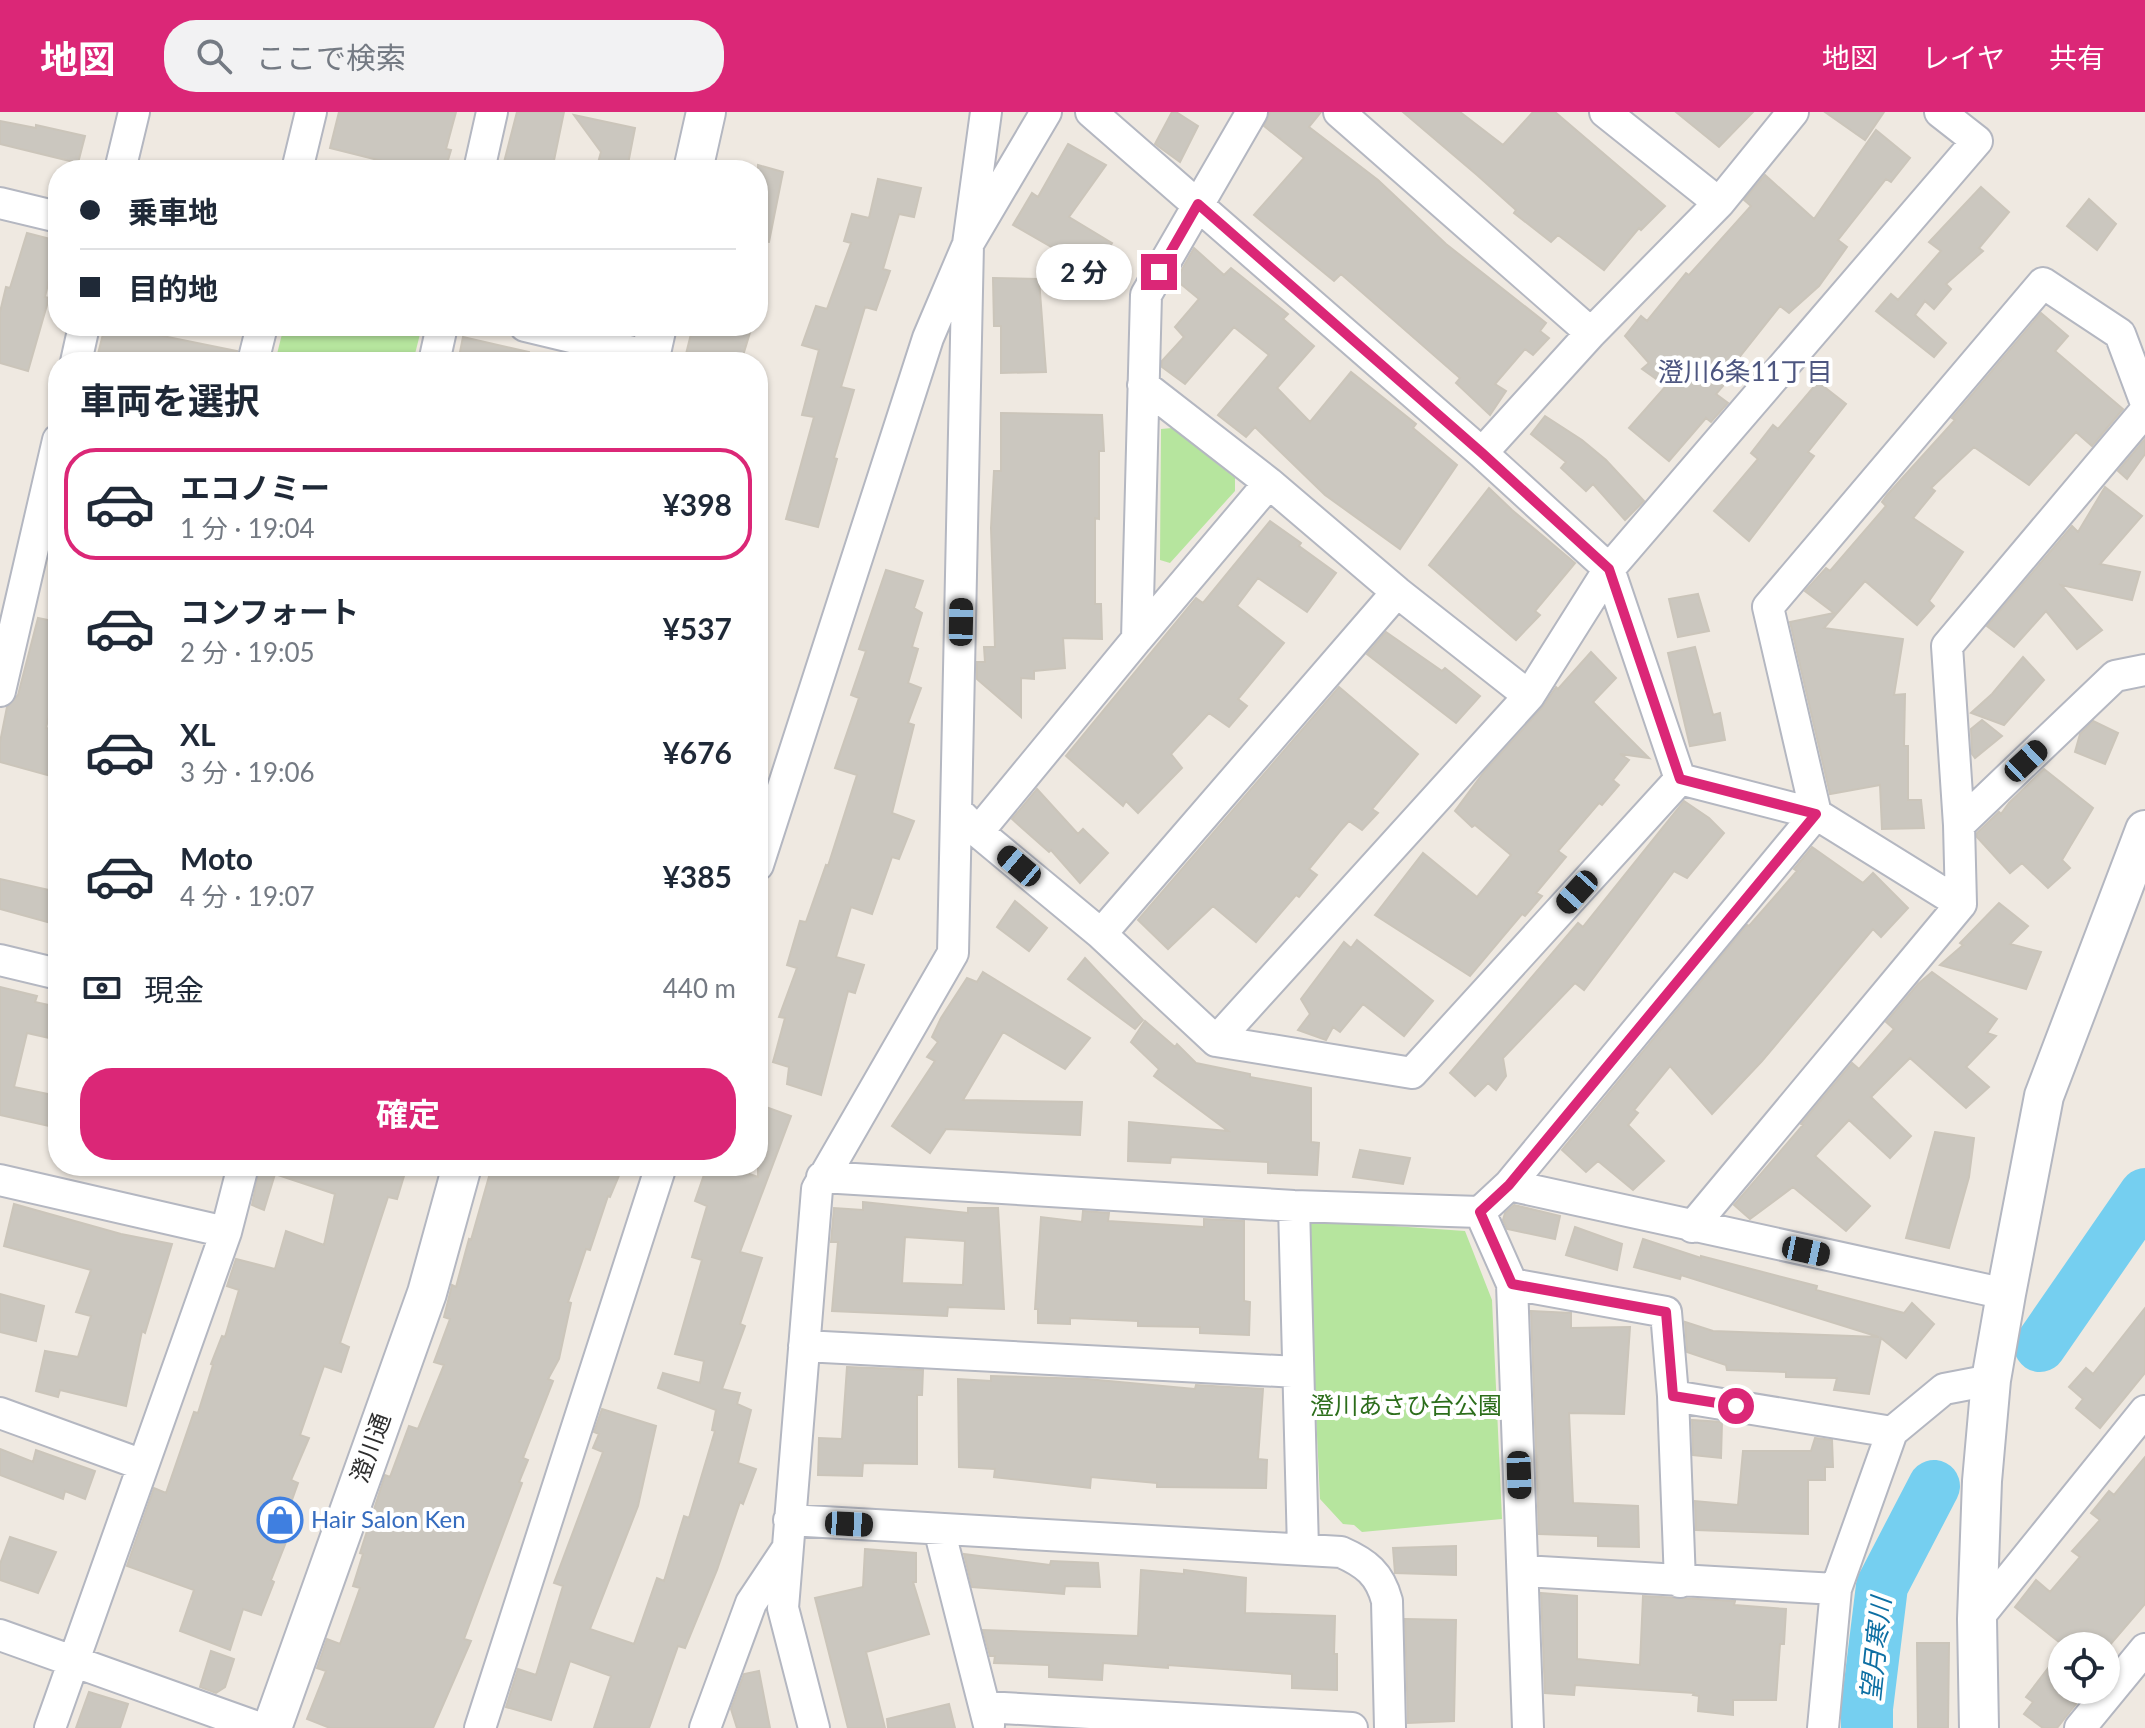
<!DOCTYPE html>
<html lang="ja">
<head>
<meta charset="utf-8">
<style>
	:root { --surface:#fff; --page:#f2f2f3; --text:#1f2937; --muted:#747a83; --line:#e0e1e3; --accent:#db2777 }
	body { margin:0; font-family:Lato,"Noto Sans JP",sans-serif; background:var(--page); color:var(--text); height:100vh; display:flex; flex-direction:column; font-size:30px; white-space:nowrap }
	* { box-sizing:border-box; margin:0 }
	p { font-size:26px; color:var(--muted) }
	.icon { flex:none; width:44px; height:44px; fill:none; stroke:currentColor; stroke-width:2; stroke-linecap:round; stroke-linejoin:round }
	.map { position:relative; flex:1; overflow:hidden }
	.drawer { position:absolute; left:48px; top:240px; width:720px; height:824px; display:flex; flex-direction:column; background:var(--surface); border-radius:32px; box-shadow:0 2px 6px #0004 }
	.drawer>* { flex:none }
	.guide { position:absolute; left:48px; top:48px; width:720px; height:176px; border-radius:32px; box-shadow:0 2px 6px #0004; display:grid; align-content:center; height:176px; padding:0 32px; background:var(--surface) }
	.fabs { position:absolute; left:2048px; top:1520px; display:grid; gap:16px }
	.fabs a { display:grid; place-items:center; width:72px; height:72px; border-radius:50%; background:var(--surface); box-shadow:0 2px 6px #0004; font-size:40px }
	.end { position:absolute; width:36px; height:36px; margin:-18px; border:10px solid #db2777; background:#fff; box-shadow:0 0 0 4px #fff }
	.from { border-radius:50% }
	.bubble { position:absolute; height:56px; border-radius:28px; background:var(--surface); box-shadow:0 2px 6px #0004; font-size:26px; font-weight:700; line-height:56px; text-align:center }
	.car { position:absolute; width:24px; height:48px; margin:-24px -12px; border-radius:10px; box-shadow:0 0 6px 2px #0007; background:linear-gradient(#222 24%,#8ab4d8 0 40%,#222 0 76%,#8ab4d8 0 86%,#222 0) }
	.guide b { display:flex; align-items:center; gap:28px; height:76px; font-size:30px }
	.guide b+b { border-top:2px solid var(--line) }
	.guide i { width:20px; height:20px; background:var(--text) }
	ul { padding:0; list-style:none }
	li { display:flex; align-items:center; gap:24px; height:112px; margin:0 16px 12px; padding:0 16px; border:4px solid transparent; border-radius:32px }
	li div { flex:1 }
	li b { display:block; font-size:30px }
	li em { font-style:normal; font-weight:700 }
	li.current { border-color:var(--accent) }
	li>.icon { width:72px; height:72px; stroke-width:1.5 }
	h2 { padding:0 32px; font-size:36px; line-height:96px }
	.pay { display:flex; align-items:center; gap:20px; height:88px; padding:0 32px; font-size:30px }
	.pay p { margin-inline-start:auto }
	.primary-button { display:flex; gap:16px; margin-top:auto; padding:16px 32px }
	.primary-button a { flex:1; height:92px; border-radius:32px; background:var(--accent); color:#fff; font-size:32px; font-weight:700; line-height:92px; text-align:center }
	header { display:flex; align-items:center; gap:48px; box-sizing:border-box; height:112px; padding:0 40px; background:var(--accent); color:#fff }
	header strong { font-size:38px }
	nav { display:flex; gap:44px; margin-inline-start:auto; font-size:28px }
	.search { width:560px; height:72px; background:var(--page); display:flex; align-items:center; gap:20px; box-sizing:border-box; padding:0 28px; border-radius:32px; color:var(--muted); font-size:30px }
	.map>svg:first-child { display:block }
	.green { fill:#b6e59e }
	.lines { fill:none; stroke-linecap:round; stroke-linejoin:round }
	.river { stroke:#75cff0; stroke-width:52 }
	.building { fill:#cbc7bf; stroke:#cbc5ba; stroke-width:2; fill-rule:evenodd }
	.minor-casing { stroke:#b4b7c1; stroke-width:34 }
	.tertiary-casing { stroke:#b4b7c1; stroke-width:42 }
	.minor { stroke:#fff; stroke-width:30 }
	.tertiary { stroke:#fff; stroke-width:38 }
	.route { stroke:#db2777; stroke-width:10 }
	.labels { text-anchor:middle; stroke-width:8; stroke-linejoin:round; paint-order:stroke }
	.park-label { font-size:24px; fill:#2c6e1b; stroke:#fff }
	.street-label { font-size:24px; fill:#2e2e2e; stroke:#fff }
	.shop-label { font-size:24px; fill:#366cbe; stroke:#fff; text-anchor:start }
	.neighbourhood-label { font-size:26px; fill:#4d5680; stroke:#fff }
	.water-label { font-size:26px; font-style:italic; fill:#0d6fa3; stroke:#fff }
</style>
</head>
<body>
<header>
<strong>地図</strong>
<div class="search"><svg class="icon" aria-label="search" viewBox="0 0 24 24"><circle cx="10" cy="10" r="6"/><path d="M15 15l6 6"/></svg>ここで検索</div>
<nav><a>地図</a><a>レイヤ</a><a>共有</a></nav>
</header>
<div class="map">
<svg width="2145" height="1616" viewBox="0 0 2145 1616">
	<rect width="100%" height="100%" fill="#efe9e1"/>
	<path class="green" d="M284 214H422L413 250H275Z
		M1172 316 1235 366V379L1170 451 1160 448 1161 317Z
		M1307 1108 1465 1119 1492 1188 1502 1407 1362 1420 1354 1413 1343 1412 1320 1387Z"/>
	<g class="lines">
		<path class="river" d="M2040 1234 2145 1082
			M1867 1616V1596L1882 1474 1934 1374"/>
	</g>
	<path class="building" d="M339 0H456L446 37 451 38 445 58H405L406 55 330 36Z
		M517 0H564L552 58H502Z
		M1172 0H1176L1198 14 1180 50 1155 32Z
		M1270 0H1321L1309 15 1378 68 1446 132 1546 211 1540 219 1549 226 1533 243 1525 237 1495 272 1506 279 1490 303 1456 271 1460 266 1341 162 1334 169 1254 103 1304 46 1264 14Z
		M1403 0H1460L1503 33 1533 0H1555L1665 94 1641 118 1639 116 1604 158 1558 123 1551 130 1514 101 1516 98 1477 63Z
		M1676 0H1753L1719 35Z
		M1825 0H1884L1865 28Z
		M574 3 635 16 628 52 624 51 623 58H596L601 40Z
		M0 9 36 16V13L85 24 78 51 0 32Z
		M1876 18 1910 46 1891 70 1886 67 1838 128 1847 135 1819 174 1789 201 1780 194 1719 271 1723 274 1716 282 1728 291 1711 310 1706 306 1669 349 1629 316 1666 274 1642 257 1649 251 1625 224 1641 204 1647 209 1686 161 1689 163 1751 94 1744 88 1765 63 1814 107Z
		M1068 32 1106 53 1069 105 1112 131 1095 160 1013 113 1032 81 1038 85Z
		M758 53 783 60 769 130 758 129Z
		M878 67 921 76 914 105 899 102 883 157 890 159 876 198 865 195 841 275 854 278 834 346 837 347 818 415 786 407 814 305 802 303 819 238 802 233 816 194 827 197 851 131 844 129 852 102 869 106Z
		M1981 75 2009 100 1979 136 1983 139 1946 172 1951 177 1934 197 1925 189 1915 203 1946 231 1934 245 1876 199 1891 182 1898 188 1941 139 1929 130Z
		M2089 87 2116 112 2097 138 2067 114Z
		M27 121 58 129 45 185 49 186 28 259 0 251V200L6 175 10 176Z
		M1194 136 1224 163 1231 156 1288 202 1283 207 1314 234 1277 276 1310 310 1351 260 1416 312 1413 316 1457 353 1400 437 1325 383 1255 315 1246 325 1218 303 1269 243 1234 215 1185 272 1162 255V249L1184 225 1175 215 1199 187 1176 168Z
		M993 166 1039 167 1046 260 1001 261V214H994Z
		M2041 201 2068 224 2055 239 2123 297 2092 334 2076 320 2029 373 1974 335 1931 376 1935 379 1913 406 1963 440 1929 489 1934 494 1917 513 1865 469 1824 516 1903 527 1894 583 1905 582 1904 634H1908V688H1921L1924 716 1882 717 1880 673 1830 682 1790 510 1834 501 1805 479 1826 456 1830 459 1886 394 1882 390 1887 383 1955 308 1952 306Z
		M105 214H150L148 221 237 239 236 250H96Z
		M693 214H752L741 250H684Z
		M463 225 529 240 528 250H458Z
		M1818 270 1846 292 1808 340 1814 344 1749 429 1714 399 1758 347 1751 341 1773 313 1778 317Z
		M1001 301 1102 303 1104 339H1099V407L1095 406V492H1101L1102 527 1063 526 1065 556 1034 559V567L1021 566V605L977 567V550H985L984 535H995L991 416 994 359H1001Z
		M1545 304 1582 328 1606 348 1644 389 1625 408 1593 372 1586 379 1561 356 1566 350 1531 322Z
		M2145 327V342L2127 367 2118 359Z
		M2105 375 2142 404 2100 452 2140 460 2132 488 2061 473 2102 518 2077 537 2046 499 2014 535 1987 514 2072 414 2078 420Z
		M1489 376 1512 398 1575 451 1535 499 1540 503 1516 528 1429 453Z
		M1270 409 1301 431 1299 434 1336 461 1307 500 1258 466 1237 494 1284 531 1238 587 1247 594 1229 615 1209 601 1171 642 1182 656 1138 701 1126 689 1123 694 1066 644 1196 486 1203 491Z
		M886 458 923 469 914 496 922 501 912 535 918 537 908 571 921 576 908 611 914 613 892 701 914 709 899 747 892 745 872 802 851 795 836 845 864 853 855 881 848 879 821 983 787 972 789 955 773 950 785 906 779 905 797 856 787 853 800 809 806 810 826 753 828 754 857 663 835 656 859 586 851 583 866 539 859 537Z
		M1698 482 1709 519 1678 525 1669 487Z
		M38 506 58 510V566L46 616 58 617V666L0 650V630L7 595 18 583Z
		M1386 520 1442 559 1445 556 1480 584 1456 611 1367 542Z
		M1695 535 1713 603 1720 601 1725 628 1690 634 1668 541Z
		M1591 540 1616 566 1593 590 1649 646 1620 642 1629 648 1613 668 1619 673 1602 693 1599 691 1558 739 1566 745 1536 781 1542 784 1525 804 1522 802 1470 864 1375 803 1423 741 1477 785 1511 743 1475 713 1472 715 1455 699 1484 660 1542 596 1556 575 1558 577Z
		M2023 545 2044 568 2004 613 1971 601 1992 582Z
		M1339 575 1418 642 1372 697 1378 701 1362 718 1349 709 1340 719 1309 757 1317 763 1299 785 1296 783 1256 830 1213 794 1168 837 1138 808Z
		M1982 608 2002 624 1975 646 1972 642 1971 617Z
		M2093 609 2118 621 2105 652 2075 640 2080 622Z
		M2044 657 2093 696 2062 748 2070 756 2048 776 2022 751 2010 761 1977 725V721L1999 700 2001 702 2009 691Z
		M1037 677 1078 722 1083 717 1108 741 1080 771 1051 738 1049 740 1012 707Z
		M1684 689 1709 706 1724 721 1687 766 1674 759 1584 878 1575 871 1503 946 1506 964 1496 978 1488 971 1475 984 1450 961 1578 811 1583 815Z
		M1812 735 1863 771 1873 761 1908 796 1881 825 1873 817 1762 949 1712 1002 1670 954 1634 998 1638 1001 1628 1013 1664 1049 1633 1078 1598 1049 1586 1060 1562 1038 1747 813 1749 814 1797 759 1794 757Z
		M0 767 58 780V813L0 797Z
		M1015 789 1047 816 1029 839 997 815Z
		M1999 791 2028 814 2010 832 2041 840 2026 877 1940 853 1963 833 1960 831Z
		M1357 828 1433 889 1404 924 1363 892 1340 920 1333 915 1326 928 1298 918 1310 902 1301 887 1344 830 1351 836Z
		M1085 846 1143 908 1135 917 1068 867Z
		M983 860 1090 926 1065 957 1003 920 963 988 1082 990 1080 1023 946 1017 930 1041 892 1014 935 949 927 945 938 930 932 925 941 906 967 866 977 870Z
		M1932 860 1997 907 1987 921 1996 924 1966 955 1989 975 1966 996 1910 946 1871 985 1911 1024 1890 1046 1849 1008 1815 1044 1870 1094 1846 1119 1793 1075 1750 1107 1734 1093 1803 1013 1801 1012 1852 951 1859 957 1894 917 1886 910 1918 872Z
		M0 875 37 884 35 890 58 895V928L27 921 14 975 58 984V1016L0 1003Z
		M1145 909 1175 935 1177 932 1196 951 1250 962V965L1311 976V1030L1319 1031 1317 1063 1268 1061V1050L1171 1045 1170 1051 1128 1049 1129 1010 1228 1019 1154 964 1159 957 1131 930Z
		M758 992 791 1004 740 1140 762 1146 740 1212 745 1214 722 1277 740 1281 737 1292 751 1298 738 1351 756 1357 743 1392 740 1390 717 1458 685 1536 678 1534 649 1616H594L611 1564 570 1549 551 1608 506 1595 518 1557 536 1563 563 1474 554 1471 603 1340 593 1336 599 1322 594 1320 602 1297 656 1314 638 1394 590 1517 634 1532 657 1466 664 1469 684 1404 689 1406 715 1319 712 1318 716 1298 658 1276 663 1261 700 1271 704 1249 675 1242 702 1148 692 1145 707 1094 695 1089 707 1054H727L758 1065Z
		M1935 1020 1974 1026 1969 1065 1949 1136 1906 1126Z
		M1360 1038 1410 1046 1403 1072 1353 1065Z
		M260 1054H407L397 1087 388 1085 340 1231 349 1235 341 1260 324 1254 300 1323 309 1326 291 1368 298 1371 278 1427 286 1430 271 1468 274 1470 261 1503 243 1497 230 1538 180 1519 194 1478 127 1454 154 1376 166 1381 194 1300 198 1301 213 1253 211 1252 222 1224 225 1225 239 1178 227 1174 236 1147 275 1157 286 1119 324 1133 335 1082 275 1062 264 1098 252 1093Z
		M492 1054H623L610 1085 608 1084 590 1138 586 1137 568 1190 571 1191 559 1247 548 1267 553 1269 523 1346 528 1348 519 1370 522 1371 464 1527 471 1529 433 1616H330L307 1607 326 1559 317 1556 327 1527 340 1532 360 1476 353 1474 363 1442 360 1441 385 1363 390 1365 409 1314 418 1317 444 1253 434 1250 450 1207 444 1205 452 1173 456 1175 469 1127 471 1128Z
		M863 1090 968 1101V1096H998L1004 1197 948 1195 947 1204 832 1199 838 1130H831L834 1096 863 1098ZM905 1125 965 1129 963 1173 902 1171Z
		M14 1092 121 1122 172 1132 145 1221 142 1219 126 1294 60 1278 58 1285 36 1279 45 1239 78 1245 91 1204 76 1200 91 1158 4 1134Z
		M1514 1093 1560 1104 1555 1127 1507 1117 1503 1108 1505 1101Z
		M1083 1099 1109 1101 1108 1109 1204 1115V1107L1244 1109V1189L1250 1190 1249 1223 1200 1221V1215L1138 1214V1209L1070 1206V1212L1038 1211V1197H1035L1041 1105 1082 1110Z
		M1575 1115 1622 1132 1617 1158 1566 1143Z
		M1643 1127 1701 1146V1144L1817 1174 1816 1178 1904 1201 1912 1191 1934 1212 1906 1246 1881 1226 1869 1282 1834 1278 1837 1266 1786 1265V1260L1727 1258 1726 1253 1687 1240 1685 1210 1713 1219 1879 1225 1681 1163 1680 1167 1634 1155Z
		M0 1182 44 1194 36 1229 0 1220Z
		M2145 1196V1261L2100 1316 2076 1296 2083 1287 2069 1275 2086 1256 2093 1262Z
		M1531 1199 1571 1201V1216L1630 1215 1624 1302 1569 1301 1573 1391 1638 1394 1639 1435 1598 1434V1424L1539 1422Z
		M847 1255 923 1258 922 1283H917V1352L863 1351 862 1364 818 1363 819 1326 842 1327Z
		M991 1264 1087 1267 1195 1277 1196 1273 1263 1277 1258 1347 1267 1348 1266 1376 1157 1375V1371L1091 1365 1090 1376 994 1365 995 1357 959 1355 958 1267 991 1269Z
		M1692 1308 1722 1310 1721 1346 1693 1343Z
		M1815 1326 1832 1328 1833 1355H1825V1368H1808V1422L1696 1418 1695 1389 1738 1393 1743 1339H1811Z
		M0 1337 33 1350 36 1338 95 1359 85 1387 65 1379 63 1387 0 1363Z
		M2145 1345V1492L2109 1534H2064L2015 1495 2036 1468 2050 1480 2080 1445 2072 1439 2100 1408 2091 1401 2109 1379 2114 1383Z
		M10 1425 56 1440 38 1481 0 1468V1452Z
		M1456 1434V1463L1395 1461 1393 1436Z
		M865 1437 916 1441V1470H913L929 1522 866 1540 885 1616H848L815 1486 863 1475Z
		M964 1442 1050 1453 1051 1449 1098 1451 1100 1475 1065 1474 1064 1482 972 1475Z
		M1141 1458 1184 1462V1458L1246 1466 1245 1501 1335 1504 1334 1542H1337V1578L1292 1576V1562L1168 1553V1556L1103 1551 1102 1568 1049 1565V1553L994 1551 995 1544H990L983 1518 1138 1524Z
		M1541 1481 1577 1484V1547L1640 1553 1643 1484 1735 1489 1734 1493 1786 1497 1784 1532H1780L1776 1588H1733V1603L1698 1599 1699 1584 1693 1583 1694 1581 1575 1573 1574 1583 1545 1581Z
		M1405 1507 1456 1508 1454 1609 1408 1611Z
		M1917 1531H1949L1948 1616H1918Z
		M2062 1538V1581L2076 1592 2057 1616H2043L2024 1602 2033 1590 2026 1585Z
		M211 1539 234 1547 225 1575 216 1581 200 1575Z
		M759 1559 770 1616H737L731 1597 744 1562Z
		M89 1580 128 1592 120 1616H76Z
		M949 1592 955 1616H888L887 1607Z"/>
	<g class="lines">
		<g class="minor-casing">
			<path id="minor" d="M1091 0 1482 341
				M1339 0 1591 221
				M1605 0 1719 91 1591 221 1482 341 1609 457 1680 667
				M120 58 134 0
				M297 58 311 0
				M479 58 492 0
				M0 91 58 105
				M1719 91 1793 0
				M525 214 650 244
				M76 250 84 214
				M253 250 262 214
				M434 250 442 214
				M1143 273 1269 371 1397 480 1529 584
				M1137 527 1269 371
				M0 579 58 328
				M957 699 978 720 1101 822 1216 929 1529 584 1609 457 1977 29 1940 0
				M1959 713 1947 534 2145 299
				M978 720 1137 527 1146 183 1252 0
				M758 753 928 226 968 132 986 0
				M1961 792 1816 702 1768 495 2043 171 2120 222 2145 289
				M1101 822 1397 480
				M0 848 58 862
				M1216 929 1412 961 1680 667 1816 702 1509 1073
				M822 1065 1294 1094 1480 1100 1509 1073 2006 1182
				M0 1068 226 1120
				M1294 1094 1303 1437
				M1480 1100 1512 1172 1528 1616
				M1692 1115 1961 792 1959 713 2115 564 2145 558
				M1512 1172 1666 1200 1673 1284 1680 1470
				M804 1234 1297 1260
				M1673 1284 1892 1320
				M0 1301 143 1353
				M789 1408 1341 1440C1366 1451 1380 1462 1387 1489L1390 1616
				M939 1417 989 1613
				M1523 1459 1836 1477
				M1977 1507 2145 1299
				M0 1523 260 1616
				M985 1595 1352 1616
				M50 1616 226 1120 243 1054
				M480 1616 661 1054
				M705 1616 751 1491 787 1437
				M814 1616 783 1496 817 1077 953 841 968 132 1046 0
				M1823 1616 1836 1477 1892 1320 1944 1277 1991 1268
				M2080 1616 2145 1537"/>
		</g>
		<g class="tertiary-casing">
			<path id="tertiary" d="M693 58 706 0
				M649 250 657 214
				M272 1616 427 1181 462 1054
				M1979 1616 1977 1507 1982 1369 1991 1268 2006 1182 2044 984 2145 718"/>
		</g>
		<use href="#minor" class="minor"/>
		<use href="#tertiary" class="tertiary"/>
	</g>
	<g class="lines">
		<path class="route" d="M1159 160 1198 92 1482 341 1609 457 1680 667 1816 702 1509 1073 1480 1100 1512 1172 1666 1200 1673 1284 1736 1294"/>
	</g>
	<defs>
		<g id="shop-ring" transform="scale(2.3)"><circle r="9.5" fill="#fff" stroke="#3f7fe0" stroke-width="1.5"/><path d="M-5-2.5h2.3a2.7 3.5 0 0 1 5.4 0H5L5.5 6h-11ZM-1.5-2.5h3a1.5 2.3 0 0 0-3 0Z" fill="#3f7fe0"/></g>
	</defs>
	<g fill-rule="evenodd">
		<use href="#shop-ring" x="280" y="1408"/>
	</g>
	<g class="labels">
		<g class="park-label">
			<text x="1406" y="1302">澄川あさひ台公園</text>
		</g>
		<g class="street-label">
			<text transform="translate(371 1336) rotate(-70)" y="8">澄川通</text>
		</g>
		<g class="shop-label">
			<text x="311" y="1416">Hair Salon Ken</text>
		</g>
		<g class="neighbourhood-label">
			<text x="1745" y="269">澄川6条11丁目</text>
		</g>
		<g class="water-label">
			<text transform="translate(1876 1537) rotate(-84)" y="9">望月寒川</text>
		</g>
	</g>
</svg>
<div class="fabs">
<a><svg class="icon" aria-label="locate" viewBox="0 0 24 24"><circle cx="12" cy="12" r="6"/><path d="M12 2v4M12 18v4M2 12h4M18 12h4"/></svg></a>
</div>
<i class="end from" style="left:1736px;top:1294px"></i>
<i class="end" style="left:1159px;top:160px"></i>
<div class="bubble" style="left:1036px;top:132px;width:96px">2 分</div>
<i class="car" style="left:961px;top:510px;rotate:1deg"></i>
<i class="car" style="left:2026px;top:649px;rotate:47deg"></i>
<i class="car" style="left:1019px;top:754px;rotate:310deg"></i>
<i class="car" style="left:1577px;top:780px;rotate:222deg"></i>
<i class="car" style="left:1806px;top:1139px;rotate:102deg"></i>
<i class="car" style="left:1519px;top:1363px;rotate:178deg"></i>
<i class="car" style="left:849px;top:1412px;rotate:93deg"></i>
<div class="guide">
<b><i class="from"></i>乗車地</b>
<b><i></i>目的地</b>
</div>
<section class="drawer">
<h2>車両を選択</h2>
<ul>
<li class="current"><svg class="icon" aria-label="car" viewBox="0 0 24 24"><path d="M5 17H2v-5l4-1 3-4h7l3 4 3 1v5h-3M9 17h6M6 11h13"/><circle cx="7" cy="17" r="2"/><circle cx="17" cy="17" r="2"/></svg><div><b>エコノミー</b><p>1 分 · 19:04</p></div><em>¥398</em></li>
<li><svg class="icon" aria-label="car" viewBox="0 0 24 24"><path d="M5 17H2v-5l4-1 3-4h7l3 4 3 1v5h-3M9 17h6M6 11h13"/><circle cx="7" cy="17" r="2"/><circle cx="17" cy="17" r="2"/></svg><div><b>コンフォート</b><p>2 分 · 19:05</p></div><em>¥537</em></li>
<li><svg class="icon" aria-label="car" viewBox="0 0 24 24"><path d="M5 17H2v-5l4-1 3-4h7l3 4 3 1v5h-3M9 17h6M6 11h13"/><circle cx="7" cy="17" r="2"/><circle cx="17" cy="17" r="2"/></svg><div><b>XL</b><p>3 分 · 19:06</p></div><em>¥676</em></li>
<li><svg class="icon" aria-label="car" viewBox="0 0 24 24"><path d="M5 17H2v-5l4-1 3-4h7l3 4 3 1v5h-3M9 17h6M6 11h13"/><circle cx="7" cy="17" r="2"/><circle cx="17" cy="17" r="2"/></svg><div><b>Moto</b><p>4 分 · 19:07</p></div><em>¥385</em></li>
</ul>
<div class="pay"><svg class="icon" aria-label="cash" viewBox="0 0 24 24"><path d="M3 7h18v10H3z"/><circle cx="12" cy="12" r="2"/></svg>現金<p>440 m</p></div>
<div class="primary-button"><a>確定</a></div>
</section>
</div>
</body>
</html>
